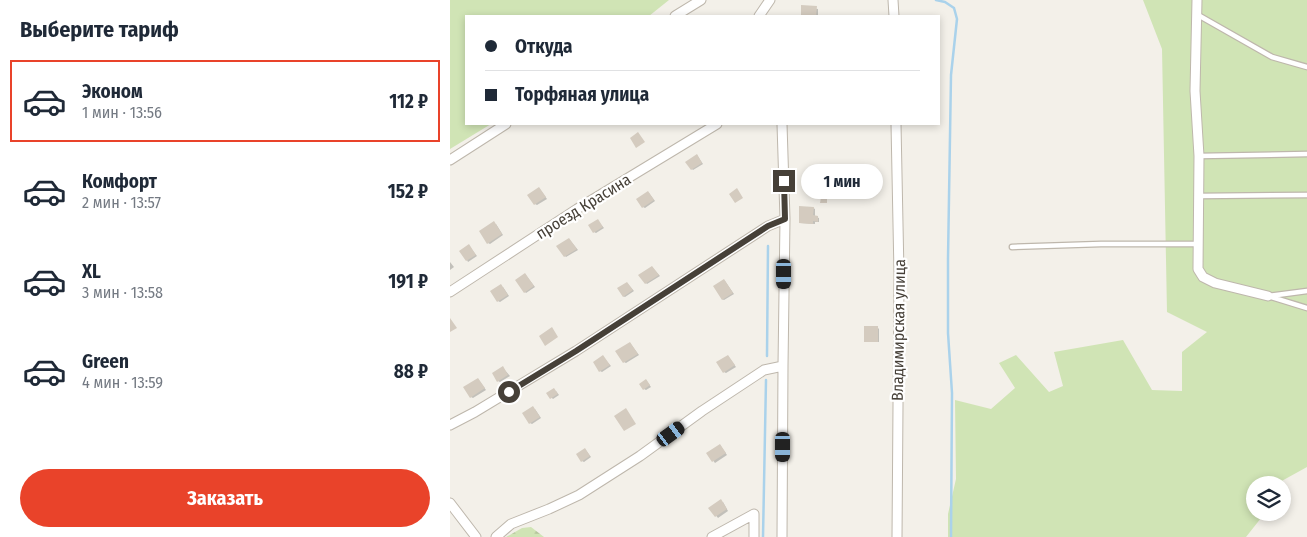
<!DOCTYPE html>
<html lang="ru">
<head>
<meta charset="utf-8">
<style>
	:root { --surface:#fff; --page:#f6f6f7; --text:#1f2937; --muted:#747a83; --line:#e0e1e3; --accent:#e9432a }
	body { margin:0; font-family:"Fira Sans Condensed",sans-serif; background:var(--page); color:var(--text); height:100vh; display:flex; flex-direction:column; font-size:19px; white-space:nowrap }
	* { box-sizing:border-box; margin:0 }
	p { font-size:16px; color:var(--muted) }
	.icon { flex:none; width:28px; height:28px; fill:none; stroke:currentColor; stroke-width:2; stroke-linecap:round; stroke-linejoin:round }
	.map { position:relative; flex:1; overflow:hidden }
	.panel { display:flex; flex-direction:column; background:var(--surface); width:450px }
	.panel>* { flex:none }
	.top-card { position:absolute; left:15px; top:15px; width:475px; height:110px; border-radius:0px; box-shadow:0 2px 8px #0003; display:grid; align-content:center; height:110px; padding:0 20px; background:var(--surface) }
	.controls { position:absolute; left:796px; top:476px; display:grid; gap:10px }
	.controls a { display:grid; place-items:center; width:45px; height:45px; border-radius:50%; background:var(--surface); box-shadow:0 2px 8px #0003; font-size:25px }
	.end { position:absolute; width:22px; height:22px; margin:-11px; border:6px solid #464038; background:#fff; box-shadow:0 0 0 2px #fff }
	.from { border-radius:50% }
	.bubble { position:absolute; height:35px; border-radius:18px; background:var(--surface); box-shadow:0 2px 8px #0003; font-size:16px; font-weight:700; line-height:35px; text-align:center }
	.car { position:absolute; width:15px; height:30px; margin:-15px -8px; border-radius:6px; box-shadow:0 0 4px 1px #0007; background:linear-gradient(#222 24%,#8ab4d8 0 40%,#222 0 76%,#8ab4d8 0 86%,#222 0) }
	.top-card b { display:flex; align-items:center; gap:18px; height:48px; font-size:19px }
	.top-card b+b { border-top:1px solid var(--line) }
	.top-card i { width:12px; height:12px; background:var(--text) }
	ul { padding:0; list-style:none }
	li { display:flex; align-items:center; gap:15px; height:82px; margin:0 10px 8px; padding:0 10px; border:2px solid transparent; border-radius:0px }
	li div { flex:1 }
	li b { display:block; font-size:19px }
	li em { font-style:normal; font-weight:700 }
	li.current { border-color:var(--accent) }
	li>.icon { width:45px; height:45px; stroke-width:1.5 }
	h2 { padding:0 20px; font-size:22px; line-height:60px }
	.primary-button { display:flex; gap:10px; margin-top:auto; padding:10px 20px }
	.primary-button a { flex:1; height:58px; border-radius:30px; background:var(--accent); color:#fff; font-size:20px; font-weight:700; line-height:58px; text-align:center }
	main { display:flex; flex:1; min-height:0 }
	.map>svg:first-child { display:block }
	.green { fill:#d0e4b5 }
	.forest { fill:url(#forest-firs) }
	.shadow { fill:#0003 }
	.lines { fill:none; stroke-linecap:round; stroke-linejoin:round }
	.stream { stroke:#aad2eb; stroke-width:2.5 }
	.building { fill:#d4cbbf }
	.lane-casing { stroke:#beb7ac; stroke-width:7 }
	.street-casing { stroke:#beb7ac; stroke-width:11 }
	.lane { stroke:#fff; stroke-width:4.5 }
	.street { stroke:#fff; stroke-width:9 }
	.route { stroke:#464038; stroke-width:6 }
	.labels { text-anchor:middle; stroke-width:4.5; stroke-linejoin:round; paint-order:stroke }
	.street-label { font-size:16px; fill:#464038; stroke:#fff }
</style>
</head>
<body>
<main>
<section class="panel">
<h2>Выберите тариф</h2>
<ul>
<li class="current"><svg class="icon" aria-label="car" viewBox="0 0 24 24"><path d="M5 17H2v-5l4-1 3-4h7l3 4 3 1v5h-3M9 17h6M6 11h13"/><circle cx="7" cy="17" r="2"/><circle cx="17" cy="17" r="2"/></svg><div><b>Эконом</b><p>1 мин · 13:56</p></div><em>112 ₽</em></li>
<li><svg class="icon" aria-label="car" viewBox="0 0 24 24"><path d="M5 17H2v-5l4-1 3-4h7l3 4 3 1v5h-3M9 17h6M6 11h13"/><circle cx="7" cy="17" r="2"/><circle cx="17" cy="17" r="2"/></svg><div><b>Комфорт</b><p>2 мин · 13:57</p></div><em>152 ₽</em></li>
<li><svg class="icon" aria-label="car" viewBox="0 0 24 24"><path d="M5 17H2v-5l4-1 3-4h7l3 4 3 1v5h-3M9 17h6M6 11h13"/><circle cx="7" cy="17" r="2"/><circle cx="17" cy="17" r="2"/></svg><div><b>XL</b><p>3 мин · 13:58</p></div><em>191 ₽</em></li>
<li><svg class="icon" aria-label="car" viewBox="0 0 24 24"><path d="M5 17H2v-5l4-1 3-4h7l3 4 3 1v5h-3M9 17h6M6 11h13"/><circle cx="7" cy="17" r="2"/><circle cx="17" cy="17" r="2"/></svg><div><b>Green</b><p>4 мин · 13:59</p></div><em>88 ₽</em></li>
</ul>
<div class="primary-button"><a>Заказать</a></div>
</section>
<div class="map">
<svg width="857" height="537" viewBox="0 0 857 537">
	<defs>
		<pattern id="forest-firs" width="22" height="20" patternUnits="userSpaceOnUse" patternTransform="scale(1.25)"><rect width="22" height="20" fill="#d0e4b5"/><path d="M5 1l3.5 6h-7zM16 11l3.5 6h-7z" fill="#b4c59c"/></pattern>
	</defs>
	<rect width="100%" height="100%" fill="#f3f0e9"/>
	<path class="green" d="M0 0H219L199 16H16V124H41L0 149Z
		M693 0H857V467L828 483 827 485H805V512L815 513 796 537H498V514L506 479 505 400 541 409 565 388 549 363 566 355 599 392 613 386 604 352 673 340 702 390 732 391V352L757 332 717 312 712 49Z"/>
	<path class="forest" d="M81 527 94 537H56L72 528Z"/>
	<path class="shadow" d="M353 7 368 9V16H352Z
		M247 155 253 164 243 170 242 169Z
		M89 188 97 199 87 205 85 204Z
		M199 193 205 201 195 208 193 207Z
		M363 208 365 209V217L369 218V222H365V224L350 223Z
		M148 221 154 228 146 233 144 232Z
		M46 224 53 235 40 244 38 243Z
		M119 239 128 250 116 257 115 256Z
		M19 246 27 256 18 262 17 260Z
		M0 262 4 267 0 270Z
		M202 267 210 276 197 284 196 283Z
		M75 274 85 287 76 293 75 292Z
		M275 281 284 294 274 300 272 299Z
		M177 283 184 291 175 297 173 296Z
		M53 287 59 296 50 302 48 301Z
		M428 328 429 329V342L415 341Z
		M180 343 189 355 176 363 174 362Z
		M278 356 286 367 276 373 274 372Z
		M153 357 161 366 152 372 150 371Z
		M53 368 60 376 50 382 48 381Z
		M28 379 36 390 23 398 21 397Z
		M196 380 201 387 196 390 194 389Z
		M106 391 109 395 103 399 98 394Z
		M85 409 91 418 82 424 80 423Z
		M270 445 277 455 265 463 258 454Z
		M135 449 141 457 134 462 132 461Z
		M273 502 278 511 268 518 260 508Z"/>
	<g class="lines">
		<path class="stream" d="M486 0 495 2 504 8 507 19 501 75 498 259V333L502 393 501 537
			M317 356 318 246
			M313 537 316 380"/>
	</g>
	<path class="building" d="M351 5 367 6 366 16H351Z
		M188 132 195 142 186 148 180 138Z
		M247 154 252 163 241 170 235 162Z
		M89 187 96 197 84 205 77 195Z
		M287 188 293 198 285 203 279 194Z
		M198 191 204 200 192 208 186 199Z
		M371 197 377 198V203H370Z
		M349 206 364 207 363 215 368 216V222L363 221V224L349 223Z
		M148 219 153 227 143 233 138 225Z
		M44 221 52 234 37 244 29 231Z
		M119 238 127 249 114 257 106 246Z
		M19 244 26 255 16 261 9 251Z
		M202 266 209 275 195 284 188 275Z
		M75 273 84 286 74 293 65 280Z
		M274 279 283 293 272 300 263 286Z
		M177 282 183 290 173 297 167 288Z
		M51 284 58 295 47 302 40 291Z
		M0 318 7 328 0 332Z
		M414 326H428V342H414Z
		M102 327 108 337 95 346 89 336Z
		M180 342 188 354 173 363 165 351Z
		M153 355 160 365 149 372 143 362Z
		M278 355 285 365 273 373 266 362Z
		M53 366 58 375 47 382 42 373Z
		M28 378 35 388 20 398 13 387Z
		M196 379 200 385 193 390 189 384Z
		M104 388 108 394 100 399 96 393Z
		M83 406 90 417 79 424 72 413Z
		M176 408 186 424 174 431 164 416Z
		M270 444 276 453 262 462 256 453Z
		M135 448 140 456 131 462 126 454Z
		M271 499 277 509 265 517 258 508Z"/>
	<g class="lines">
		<g class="lane-casing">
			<path id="lane" d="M748 15 822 57 857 67
				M749 156 857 154
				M749 196 857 195
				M562 247 651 244H747
				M818 296 857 308
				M819 296 857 291"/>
		</g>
		<g class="street-casing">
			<path id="street" d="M443 0 444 16
				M747 0 745 91 749 156 748 269 753 277 765 283 818 296
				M225 16 251 0
				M309 16 320 0
				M446 124 449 274 447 537
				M0 160 56 124
				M0 292 127 209 267 124
				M0 425 25 412 126 351 318 226 335 219
				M0 503 26 537
				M46 537 61 524 99 509 129 495 190 456 252 411 314 370 333 366 335 219 332 124
				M262 537 304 514V537
				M332 537 333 366"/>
		</g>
		<use href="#lane" class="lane"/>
		<use href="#street" class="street"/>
	</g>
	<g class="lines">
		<path class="route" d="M59 392 126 351 318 226 335 219 334 181"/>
	</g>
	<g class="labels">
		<g class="street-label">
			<text transform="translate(133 206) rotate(-32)" y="6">проезд Красина</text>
			<text transform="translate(448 330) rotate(-89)" y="6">Владимирская улица</text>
		</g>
	</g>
</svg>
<div class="controls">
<a><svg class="icon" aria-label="layers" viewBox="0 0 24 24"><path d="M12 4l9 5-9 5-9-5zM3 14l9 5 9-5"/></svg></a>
</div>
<i class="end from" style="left:59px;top:392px"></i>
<i class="end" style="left:334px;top:181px"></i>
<div class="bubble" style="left:351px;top:164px;width:82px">1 мин</div>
<i class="car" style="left:334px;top:274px;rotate:180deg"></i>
<i class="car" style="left:221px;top:434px;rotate:54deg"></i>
<i class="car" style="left:333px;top:447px;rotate:180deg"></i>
<div class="top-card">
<b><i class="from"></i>Откуда</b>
<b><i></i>Торфяная улица</b>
</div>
</div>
</main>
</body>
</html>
